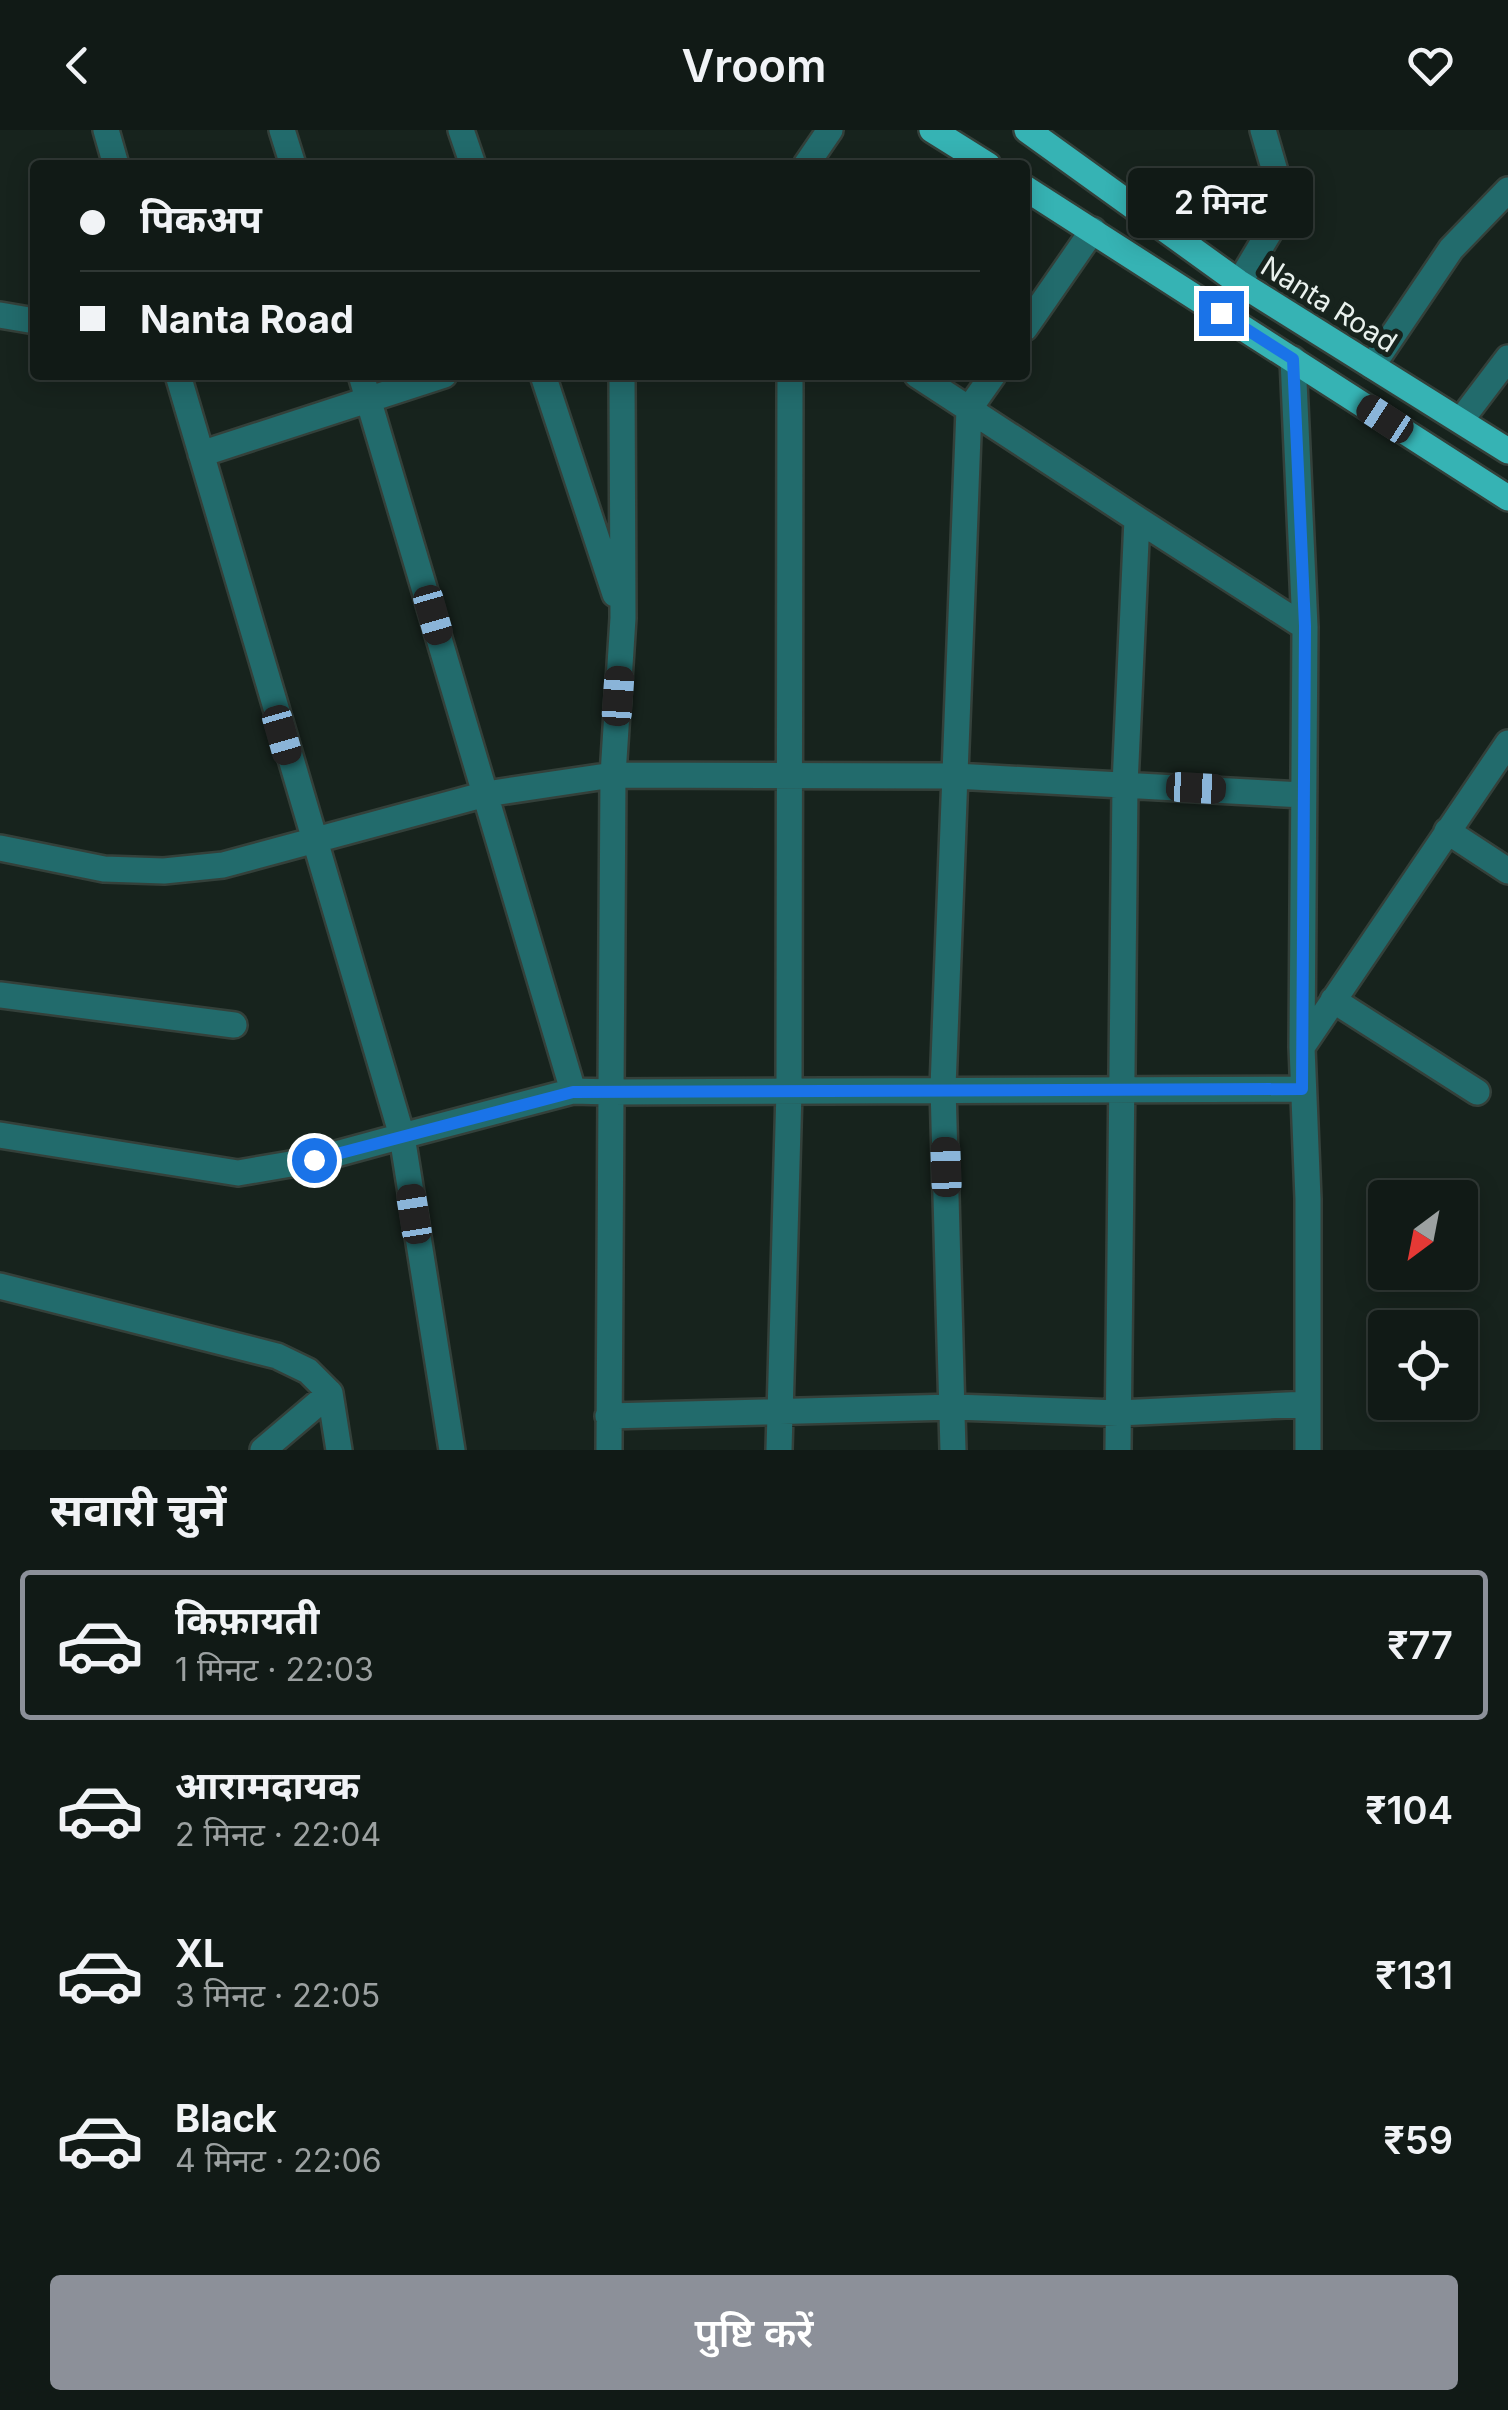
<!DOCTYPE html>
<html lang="hi">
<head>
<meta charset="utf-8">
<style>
	:root { --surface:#111a16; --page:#1a231f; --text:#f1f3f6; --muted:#9ca1a1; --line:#303835; --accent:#8c9099 }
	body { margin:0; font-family:Inter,"Noto Sans Devanagari",sans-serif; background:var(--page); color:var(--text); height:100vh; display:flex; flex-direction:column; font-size:38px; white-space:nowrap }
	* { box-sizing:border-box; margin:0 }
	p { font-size:32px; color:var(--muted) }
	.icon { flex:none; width:55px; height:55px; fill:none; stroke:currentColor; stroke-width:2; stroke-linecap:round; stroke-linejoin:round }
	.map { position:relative; height:1320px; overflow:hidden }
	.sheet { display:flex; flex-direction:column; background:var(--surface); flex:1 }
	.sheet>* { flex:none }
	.hud { position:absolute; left:30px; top:30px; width:1000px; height:220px; border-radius:10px; box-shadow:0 5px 25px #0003,0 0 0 2px var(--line); display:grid; align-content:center; height:220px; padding:0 50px; background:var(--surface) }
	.needle { width:65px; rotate:212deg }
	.buttons { position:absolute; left:1368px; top:1050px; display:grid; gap:20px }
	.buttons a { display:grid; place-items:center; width:110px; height:110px; border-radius:10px; background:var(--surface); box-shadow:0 5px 25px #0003,0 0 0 2px var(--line); font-size:50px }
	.end { position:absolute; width:45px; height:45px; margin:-22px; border:12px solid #1a73e8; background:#fff; box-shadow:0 0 0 5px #fff }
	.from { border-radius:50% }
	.bubble { position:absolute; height:70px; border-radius:10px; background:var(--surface); box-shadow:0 5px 25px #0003,0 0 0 2px var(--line); font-size:32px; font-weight:600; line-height:70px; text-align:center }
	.car { position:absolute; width:30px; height:60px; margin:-30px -15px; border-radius:12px; box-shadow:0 0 8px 2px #0007; background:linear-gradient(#222 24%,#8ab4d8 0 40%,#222 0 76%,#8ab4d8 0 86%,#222 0) }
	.hud b { display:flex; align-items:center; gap:35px; height:95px; font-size:38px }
	.hud b+b { border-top:2px solid var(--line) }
	.hud i { width:25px; height:25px; background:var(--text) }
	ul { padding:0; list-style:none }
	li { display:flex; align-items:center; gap:30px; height:150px; margin:0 20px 15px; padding:0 30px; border:5px solid transparent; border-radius:10px }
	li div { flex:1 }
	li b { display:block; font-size:38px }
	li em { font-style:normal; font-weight:600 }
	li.current { border-color:var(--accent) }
	li>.icon { width:90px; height:90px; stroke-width:1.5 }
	h2 { padding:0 50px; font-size:45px; line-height:120px }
	.cta { display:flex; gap:20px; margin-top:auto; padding:20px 50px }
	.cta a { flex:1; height:115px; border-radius:10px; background:var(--accent); color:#fff; font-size:40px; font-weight:600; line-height:115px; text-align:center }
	header { display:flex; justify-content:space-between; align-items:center; height:130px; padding:0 50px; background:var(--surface); font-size:45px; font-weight:600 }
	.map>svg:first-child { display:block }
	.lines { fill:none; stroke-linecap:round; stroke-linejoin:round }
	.minor-casing { stroke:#34403a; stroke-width:30 }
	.major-casing { stroke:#34403a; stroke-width:30 }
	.minor { stroke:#226b6c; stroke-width:25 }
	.major { stroke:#36b3b4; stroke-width:25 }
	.route { stroke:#1a73e8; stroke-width:12 }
	.labels { text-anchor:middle; stroke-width:10; stroke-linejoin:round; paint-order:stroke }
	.street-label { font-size:28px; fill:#e9f1ed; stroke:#17231d }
</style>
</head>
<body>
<header><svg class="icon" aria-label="back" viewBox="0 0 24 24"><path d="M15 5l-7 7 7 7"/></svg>Vroom<svg class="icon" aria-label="heart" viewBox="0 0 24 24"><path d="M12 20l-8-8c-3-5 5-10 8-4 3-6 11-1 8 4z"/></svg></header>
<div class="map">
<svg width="1508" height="1320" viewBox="0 0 1508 1320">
	<rect width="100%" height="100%" fill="#17231d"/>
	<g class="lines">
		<g class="minor-casing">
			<path id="minor" d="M106 0 116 35
				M282 0 293 35
				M461 0 473 35
				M806 35 830 0
				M1221 183 1279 86 1281 62 1263 0
				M0 185 35 191
				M1025 198 1093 100
				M1293 229 1305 497 1302 917 1308 1069V1320
				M1372 236 1451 119 1508 60
				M361 245 573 961
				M543 245 615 464
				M622 245 623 488 613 645 611 962 1302 959
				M917 245 1137 389
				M1461 290 1508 228
				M201 324 444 245
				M1447 701 1508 741
				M0 718 104 739 164 741 223 735 486 664 613 645 955 646 1303 665
				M0 865 234 895
				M1333 870 1477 962
				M1302 917 1508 613
				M0 1005 238 1043 314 1030 402 1006 178 245
				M0 1156 277 1226 308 1241 330 1263
				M608 1286 954 1277 1118 1283 1308 1274
				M263 1320 330 1263 339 1320
				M452 1320 402 1006 573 961 611 962 609 1320
				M779 1320 789 961 790 245
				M953 1320 943 957 969 279 993 245
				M1118 1320 1125 655 1137 389 1305 497"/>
		</g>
		<g class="major-casing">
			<path id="major" d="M932 0 988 35
				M1027 0 1238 152 1508 321
				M1025 58 1508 368"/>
		</g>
		<use href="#minor" class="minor"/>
		<use href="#major" class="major"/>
	</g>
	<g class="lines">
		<path class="route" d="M314 1030 573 962 1302 959 1305 496 1293 229 1221 183"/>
	</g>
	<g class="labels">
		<g class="street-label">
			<text transform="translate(1329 174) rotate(32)" y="10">Nanta Road</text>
		</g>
	</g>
</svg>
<div class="buttons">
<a><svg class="needle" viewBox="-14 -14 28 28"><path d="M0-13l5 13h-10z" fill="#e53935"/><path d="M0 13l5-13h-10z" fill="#9ca1a1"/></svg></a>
<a><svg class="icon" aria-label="locate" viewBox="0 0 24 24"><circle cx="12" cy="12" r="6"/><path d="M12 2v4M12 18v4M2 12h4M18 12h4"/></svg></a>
</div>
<i class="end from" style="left:314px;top:1030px"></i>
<i class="end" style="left:1221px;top:183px"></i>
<div class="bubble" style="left:1128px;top:38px;width:185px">2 मिनट</div>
<i class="car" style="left:1385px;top:289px;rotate:303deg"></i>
<i class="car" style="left:433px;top:485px;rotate:164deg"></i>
<i class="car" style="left:618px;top:566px;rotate:4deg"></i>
<i class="car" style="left:282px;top:605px;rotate:164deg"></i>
<i class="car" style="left:1196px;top:658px;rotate:93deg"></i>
<i class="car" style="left:946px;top:1037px;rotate:358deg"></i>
<i class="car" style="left:414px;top:1084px;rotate:351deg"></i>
<div class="hud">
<b><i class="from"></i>पिकअप</b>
<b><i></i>Nanta Road</b>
</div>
</div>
<section class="sheet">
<h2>सवारी चुनें</h2>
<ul>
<li class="current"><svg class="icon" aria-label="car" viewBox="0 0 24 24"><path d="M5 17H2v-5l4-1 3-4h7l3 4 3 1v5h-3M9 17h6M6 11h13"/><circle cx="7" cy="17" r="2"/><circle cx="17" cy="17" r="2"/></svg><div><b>किफ़ायती</b><p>1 मिनट · 22:03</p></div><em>₹77</em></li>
<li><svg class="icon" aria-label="car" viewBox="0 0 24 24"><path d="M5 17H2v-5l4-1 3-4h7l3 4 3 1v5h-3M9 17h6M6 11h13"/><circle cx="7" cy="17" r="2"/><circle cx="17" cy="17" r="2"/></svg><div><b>आरामदायक</b><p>2 मिनट · 22:04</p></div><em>₹104</em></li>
<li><svg class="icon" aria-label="car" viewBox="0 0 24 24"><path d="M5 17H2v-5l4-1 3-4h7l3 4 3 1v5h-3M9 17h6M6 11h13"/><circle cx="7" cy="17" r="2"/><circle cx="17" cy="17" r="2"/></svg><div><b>XL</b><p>3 मिनट · 22:05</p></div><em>₹131</em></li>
<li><svg class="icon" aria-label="car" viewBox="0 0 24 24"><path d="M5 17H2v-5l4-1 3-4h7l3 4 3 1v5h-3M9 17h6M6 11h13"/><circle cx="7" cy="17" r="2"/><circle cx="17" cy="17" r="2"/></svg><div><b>Black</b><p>4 मिनट · 22:06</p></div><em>₹59</em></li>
</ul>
<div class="cta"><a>पुष्टि करें</a></div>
</section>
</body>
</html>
